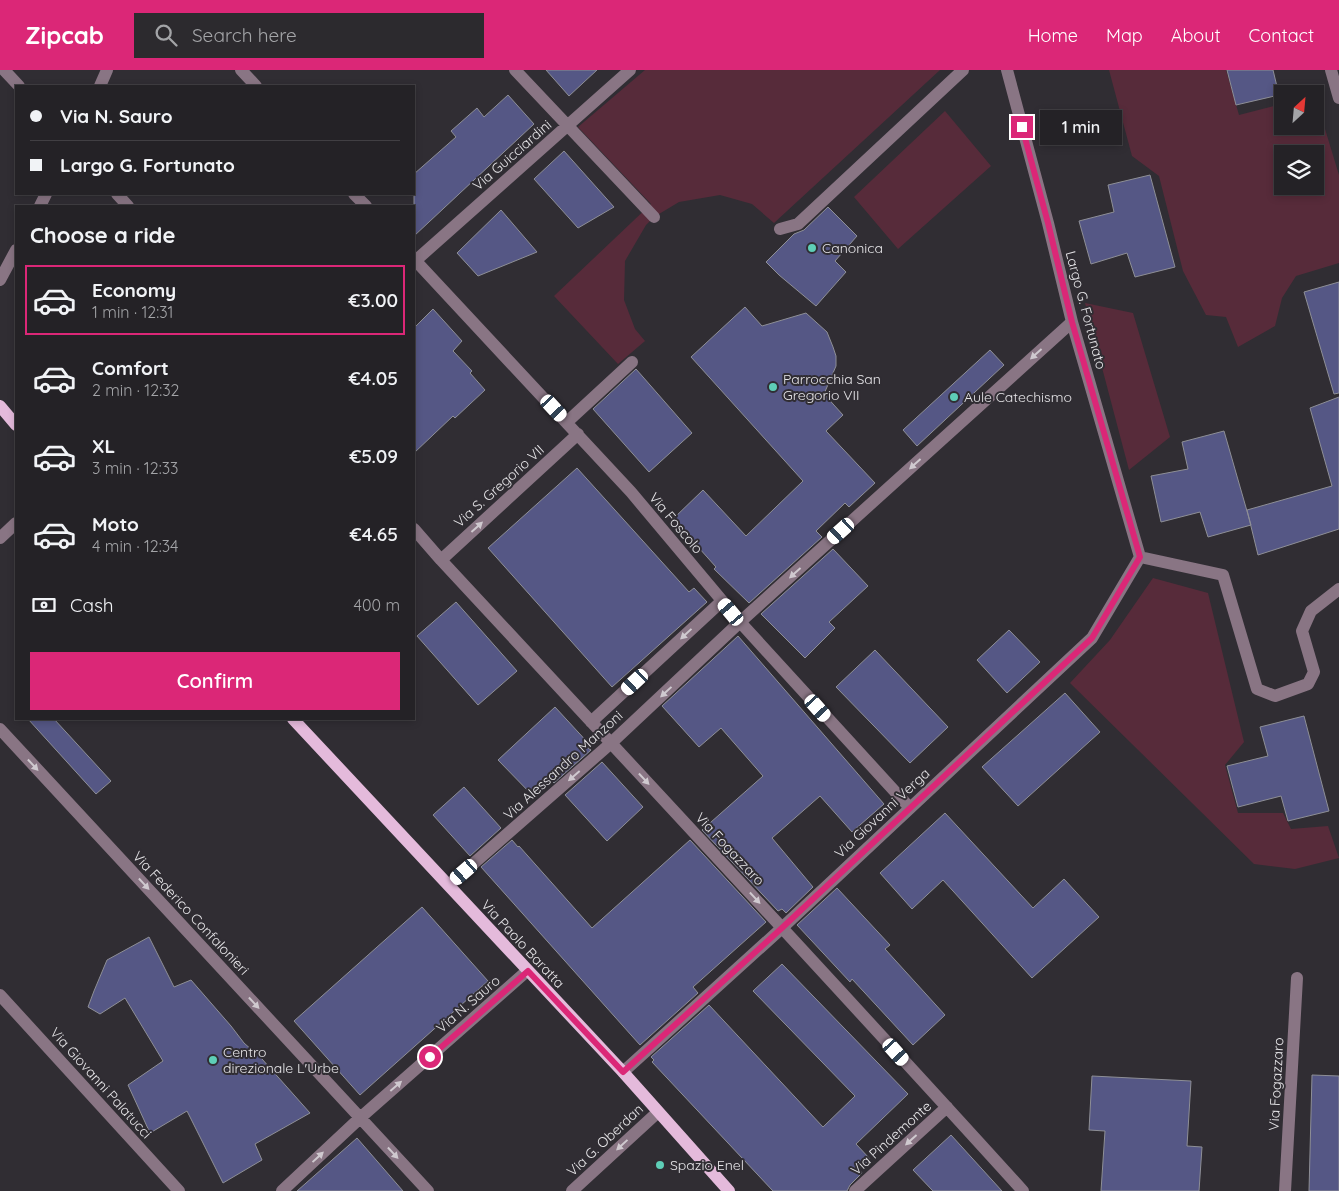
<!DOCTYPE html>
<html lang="en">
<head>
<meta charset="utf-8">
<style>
	:root { --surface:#242226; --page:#2c2a2e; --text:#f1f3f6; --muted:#a3a4a7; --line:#413f43; --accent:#db2777 }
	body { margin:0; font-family:Quicksand,sans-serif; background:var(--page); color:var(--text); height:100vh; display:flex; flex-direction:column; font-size:19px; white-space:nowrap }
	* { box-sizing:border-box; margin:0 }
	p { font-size:16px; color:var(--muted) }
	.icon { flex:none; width:28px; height:28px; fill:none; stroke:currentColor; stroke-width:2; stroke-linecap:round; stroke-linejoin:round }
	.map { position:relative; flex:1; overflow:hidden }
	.drawer { position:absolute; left:15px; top:135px; width:400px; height:515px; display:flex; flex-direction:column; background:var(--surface); border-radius:0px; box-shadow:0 2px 8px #0003,0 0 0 1px var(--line) }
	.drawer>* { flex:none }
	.top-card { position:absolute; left:15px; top:15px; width:400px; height:110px; border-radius:0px; box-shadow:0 2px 8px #0003,0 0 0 1px var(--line); display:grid; align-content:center; height:110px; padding:0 15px; background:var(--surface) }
	.needle { width:32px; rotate:26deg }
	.controls { position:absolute; left:1274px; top:15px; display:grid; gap:10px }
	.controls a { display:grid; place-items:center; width:50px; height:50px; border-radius:0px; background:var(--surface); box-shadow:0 2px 8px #0003,0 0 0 1px var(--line); font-size:25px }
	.end { position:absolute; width:22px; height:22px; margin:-11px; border:6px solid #db2777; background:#fff; box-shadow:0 0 0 2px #fff }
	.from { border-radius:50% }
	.bubble { position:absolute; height:35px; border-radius:0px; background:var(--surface); box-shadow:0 2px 8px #0003,0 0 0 1px var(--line); font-size:16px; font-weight:600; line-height:35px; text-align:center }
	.car { position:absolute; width:15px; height:30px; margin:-15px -8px; border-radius:6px; box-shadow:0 0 4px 1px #0007; background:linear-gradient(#fff 24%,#345 0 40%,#fff 0 76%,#345 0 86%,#fff 0) }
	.top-card b { display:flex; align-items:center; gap:18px; height:48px; font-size:19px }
	.top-card b+b { border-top:1px solid var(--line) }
	.top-card i { width:12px; height:12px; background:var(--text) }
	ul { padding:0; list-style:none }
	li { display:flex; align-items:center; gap:15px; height:70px; margin:0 10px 8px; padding:0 5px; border:2px solid transparent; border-radius:0px }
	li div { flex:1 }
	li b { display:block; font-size:19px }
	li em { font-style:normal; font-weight:600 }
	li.current { border-color:var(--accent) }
	li>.icon { width:45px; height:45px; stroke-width:1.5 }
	h2 { padding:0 15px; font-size:22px; line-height:60px }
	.pay { display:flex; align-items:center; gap:12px; height:55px; padding:0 15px; font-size:19px }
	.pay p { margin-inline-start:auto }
	.primary-button { display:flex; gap:10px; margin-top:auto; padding:10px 15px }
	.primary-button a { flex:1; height:58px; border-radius:0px; background:var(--accent); color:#fff; font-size:20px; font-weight:600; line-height:58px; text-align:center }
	header { display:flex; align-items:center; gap:30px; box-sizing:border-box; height:70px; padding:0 25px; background:var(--accent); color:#fff }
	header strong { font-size:24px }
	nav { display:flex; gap:28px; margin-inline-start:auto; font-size:18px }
	.search { width:350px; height:45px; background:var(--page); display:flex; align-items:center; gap:12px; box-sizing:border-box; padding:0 18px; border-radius:0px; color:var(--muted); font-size:19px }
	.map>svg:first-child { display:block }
	.green { fill:#572b3a; fill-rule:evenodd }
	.building { fill:#555785; stroke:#8e8f96 }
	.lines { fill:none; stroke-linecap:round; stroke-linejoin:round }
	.minor { stroke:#897584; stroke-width:12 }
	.major { stroke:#e4badb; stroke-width:12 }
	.oneway { fill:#cfc9cf }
	.route { stroke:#db2777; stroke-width:6 }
	.poi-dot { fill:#5eceb7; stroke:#302d33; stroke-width:2 }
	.labels { text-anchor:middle; stroke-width:4; stroke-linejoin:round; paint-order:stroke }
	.street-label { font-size:14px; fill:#e6e5e8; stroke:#302d33 }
	.poi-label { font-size:14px; fill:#e6e5e8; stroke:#302d33; text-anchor:start }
</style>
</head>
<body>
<header>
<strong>Zipcab</strong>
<div class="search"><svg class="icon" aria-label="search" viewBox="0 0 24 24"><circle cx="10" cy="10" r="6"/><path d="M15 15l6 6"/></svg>Search here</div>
<nav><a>Home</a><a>Map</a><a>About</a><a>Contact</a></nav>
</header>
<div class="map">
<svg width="1339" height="1121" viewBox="0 0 1339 1121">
	<rect width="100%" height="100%" fill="#302d33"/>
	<path class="green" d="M645 0H940L774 153 752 134 720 125 679 132 654 147 646 155 625 191 624 230 635 259 645 271 618 294 554 226 651 134 578 57Z
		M1109 0H1226L1239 45 1282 34V56H1315V26L1339 105V193L1296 206 1282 228 1275 256 1238 277 1226 247 1206 245 1183 201 1159 106 1132 86ZM1282 84H1315V116H1282Z
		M945 41 991 96 898 179 854 127Z
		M1085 233 1133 243 1170 367 1129 400Z
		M1153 508 1208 523 1244 672 1225 695 1238 743H1283L1291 759 1328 756 1339 788 1295 799 1254 794 1070 613 1110 570Z"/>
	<path class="building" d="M546 0H597L569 26Z
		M1227 0H1273L1279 25 1236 35Z
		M508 25 534 54 414 166V104L456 67 451 61 477 38 484 47Z
		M564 81 614 137 578 158 534 109Z
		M1150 105 1175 197 1135 207 1127 183 1091 194 1079 151 1114 142 1108 115Z
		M828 137 857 166 835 191 846 202 816 236 779 205 766 192 794 164 804 160Z
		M501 140 537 182 478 206 457 183Z
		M1339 212V323L1334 324 1304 222Z
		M745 237 762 256 806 243 827 262 833 277 836 286V296L824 324 843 345 826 361 875 413 849 437 845 433 816 461 822 467 749 533 714 499 716 497 673 449 703 420 746 466 803 411 691 287Z
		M433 239 462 271 453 281 472 301 470 303 485 320 455 348 453 346 414 383V258Z
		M990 280 1004 295 917 376 903 360Z
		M636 299 692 363 649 402 593 339Z
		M1339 327V459L1258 485 1247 440 1332 416 1310 338Z
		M1224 361 1251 455 1208 467 1200 442 1161 452 1151 406 1188 399 1182 372Z
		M577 398 689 522 694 518 707 532 612 617 488 478Z
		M833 479 868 516 829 552 835 558 805 588 761 544Z
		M456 532 517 601 478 635 417 566Z
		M1009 560 1040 592 1007 623 977 590Z
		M738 566 884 734 852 762 820 726 772 768 813 817 786 843 782 839 778 841 702 760 763 706 721 658 699 677 662 636Z
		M875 580 948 657 910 693 836 617Z
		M1065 623 1100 662 1018 736 982 697Z
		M555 637 590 675 588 678 591 680 554 713 552 711 535 728 498 690Z
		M1304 646 1329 741 1288 751 1281 726 1238 737 1227 696 1268 686 1260 657Z
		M28 649H54L111 711 96 724Z
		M602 692 643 737 607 771 565 725Z
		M464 717 501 758 470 786 433 745Z
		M945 743 1033 838 1064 809 1099 847 1032 908 943 810 912 839 880 803Z
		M512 770 518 777 519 776 592 858 690 770 766 852 693 917 698 923 640 975 481 797Z
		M837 818 890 875 885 879 945 945 913 975 852 909 850 912 797 855Z
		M422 837 488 911 360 1025 294 951Z
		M149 867 174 917 191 910 231 956 244 973 262 989 310 1043 255 1074 262 1090 223 1113 187 1041 150 1063 128 1015 163 991 125 928 100 944 88 937 94 921 107 890Z
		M782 894 908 1024 856 1074 870 1089 859 1099 862 1103 850 1115 847 1121H773L652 992 654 990 651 987 709 935 823 1057 855 1026 753 921Z
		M1312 1005 1339 1006V1121H1309Z
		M1092 1006 1191 1011 1187 1076 1202 1077 1199 1121H1101L1105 1061 1089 1060Z
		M951 1065 1002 1121H933L913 1100Z
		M357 1068 403 1121H297Z"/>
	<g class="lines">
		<path class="minor" d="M4 0 19 16
			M241 0 256 16
			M515 0 654 147
			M1007 0 1048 153 1072 252 1140 487
			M1331 0 1339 28
			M100 16 107 0
			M117 124 128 136
			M354 124 366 136
			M40 136 46 124
			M780 159 798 154 963 0
			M414 189 631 422 740 552 910 738
			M414 192 630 0
			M0 210 16 180
			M567 352 632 292
			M414 459 441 490C636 700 831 909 1023 1121
			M0 468 16 453
			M1140 487 1223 505 1257 619 1275 626 1308 614 1314 602 1302 561 1311 541 1339 519
			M441 490 578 364
			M591 652 722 531
			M0 659 428 1121
			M449 815 610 674 740 552 1072 252
			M0 925 179 1121
			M623 1002 783 857 1092 568 1140 487
			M282 1121 360 1048 527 901
			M572 1121 658 1042
			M855 1121 947 1037
			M1285 1121 1297 908"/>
		<path class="major" d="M0 336 16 355
			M293 649 623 1002 729 1121"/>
	</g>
	<defs><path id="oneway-solid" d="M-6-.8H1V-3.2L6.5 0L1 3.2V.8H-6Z" transform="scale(1.25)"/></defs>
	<g class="oneway">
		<use href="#oneway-solid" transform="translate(1036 284) rotate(138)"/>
		<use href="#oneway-solid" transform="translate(915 394) rotate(138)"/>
		<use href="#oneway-solid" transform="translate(477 457) rotate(-42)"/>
		<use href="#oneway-solid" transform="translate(795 503) rotate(138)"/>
		<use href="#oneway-solid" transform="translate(686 564) rotate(137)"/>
		<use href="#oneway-solid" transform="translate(666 622) rotate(137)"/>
		<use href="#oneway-solid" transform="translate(33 695) rotate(47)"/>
		<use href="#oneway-solid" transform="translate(574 706) rotate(139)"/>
		<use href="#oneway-solid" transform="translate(644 709) rotate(47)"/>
		<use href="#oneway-solid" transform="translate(144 814) rotate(47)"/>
		<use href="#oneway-solid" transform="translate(755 828) rotate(47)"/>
		<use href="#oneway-solid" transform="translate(254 933) rotate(47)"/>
		<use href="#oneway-solid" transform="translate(396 1016) rotate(-41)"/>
		<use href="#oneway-solid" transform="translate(911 1070) rotate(138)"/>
		<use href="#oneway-solid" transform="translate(622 1075) rotate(137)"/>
		<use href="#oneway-solid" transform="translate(393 1083) rotate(47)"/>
		<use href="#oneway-solid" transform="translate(318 1087) rotate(-43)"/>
	</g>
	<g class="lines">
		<path class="route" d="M430 987 528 901 623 1002 783 857 1092 568 1140 487 1072 252 1048 153 1022 57"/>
	</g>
	<g class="poi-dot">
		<circle cx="812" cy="178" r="5"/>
		<circle cx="773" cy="317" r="5"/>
		<circle cx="954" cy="327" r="5"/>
		<circle cx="213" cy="990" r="5"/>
		<circle cx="660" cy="1095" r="5"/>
	</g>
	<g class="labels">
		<g class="street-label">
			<text transform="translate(512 85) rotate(-41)" y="5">Via Guicciardini</text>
			<text transform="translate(1086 240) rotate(75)" y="5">Largo G. Fortunato</text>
			<text transform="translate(499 416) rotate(-42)" y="5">Via S. Gregorio VII</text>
			<text transform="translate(676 453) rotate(50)" y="5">Via Foscolo</text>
			<text transform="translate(563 695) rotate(-42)" y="5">Via Alessandro Manzoni</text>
			<text transform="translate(882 743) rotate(-43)" y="5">Via Giovanni Verga</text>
			<text transform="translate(730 779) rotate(47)" y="5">Via Fogazzaro</text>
			<text transform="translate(191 843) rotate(47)" y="5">Via Federico Confalonieri</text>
			<text transform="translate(523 874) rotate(47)" y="5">Via Paolo Baratta</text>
			<text transform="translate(468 934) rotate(-41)" y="5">Via N. Sauro</text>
			<text transform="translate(101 1013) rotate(48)" y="5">Via Giovanni Palatucci</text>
			<text transform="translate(1276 1014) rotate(-87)" y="5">Via Fogazzaro</text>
			<text transform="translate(891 1068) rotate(-42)" y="5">Via Pindemonte</text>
			<text transform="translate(605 1070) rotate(-43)" y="5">Via G. Oberdan</text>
		</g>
		<g class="poi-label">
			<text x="822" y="183">Canonica</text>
			<text x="783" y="314">Parrocchia San<tspan x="783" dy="16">Gregorio VII</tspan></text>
			<text x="964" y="332">Aule Catechismo</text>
			<text x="223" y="987">Centro<tspan x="223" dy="16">direzionale L'Urbe</tspan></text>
			<text x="670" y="1100">Spazio Enel</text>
		</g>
	</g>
</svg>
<div class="controls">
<a><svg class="needle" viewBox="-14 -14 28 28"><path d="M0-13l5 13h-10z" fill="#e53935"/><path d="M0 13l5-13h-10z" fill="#a3a4a7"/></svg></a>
<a><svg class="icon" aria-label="layers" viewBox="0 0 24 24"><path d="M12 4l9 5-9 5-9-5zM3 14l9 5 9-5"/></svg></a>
</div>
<i class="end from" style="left:430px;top:987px"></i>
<i class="end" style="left:1022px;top:57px"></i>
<div class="bubble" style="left:1040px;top:40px;width:82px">1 min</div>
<i class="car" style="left:554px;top:338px;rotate:137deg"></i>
<i class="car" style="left:841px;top:461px;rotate:228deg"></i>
<i class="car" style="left:731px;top:542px;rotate:320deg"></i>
<i class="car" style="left:635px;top:612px;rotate:227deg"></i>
<i class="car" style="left:818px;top:638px;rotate:138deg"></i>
<i class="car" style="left:464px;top:802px;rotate:229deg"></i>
<i class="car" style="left:896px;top:982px;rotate:138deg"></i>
<div class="top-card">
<b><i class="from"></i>Via N. Sauro</b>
<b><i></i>Largo G. Fortunato</b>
</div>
<section class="drawer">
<h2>Choose a ride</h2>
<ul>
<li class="current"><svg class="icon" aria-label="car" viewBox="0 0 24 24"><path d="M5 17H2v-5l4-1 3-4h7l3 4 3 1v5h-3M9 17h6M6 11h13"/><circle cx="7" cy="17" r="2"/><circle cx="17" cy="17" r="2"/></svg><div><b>Economy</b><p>1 min · 12:31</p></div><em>€3.00</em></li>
<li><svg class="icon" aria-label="car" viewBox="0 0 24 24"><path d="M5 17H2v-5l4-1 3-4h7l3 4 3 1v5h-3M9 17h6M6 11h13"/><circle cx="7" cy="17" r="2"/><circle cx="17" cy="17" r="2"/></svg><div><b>Comfort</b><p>2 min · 12:32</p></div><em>€4.05</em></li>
<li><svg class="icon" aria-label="car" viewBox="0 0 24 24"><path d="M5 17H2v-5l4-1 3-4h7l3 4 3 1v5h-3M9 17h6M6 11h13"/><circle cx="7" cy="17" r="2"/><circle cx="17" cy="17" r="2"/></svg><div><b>XL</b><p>3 min · 12:33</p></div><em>€5.09</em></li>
<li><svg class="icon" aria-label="car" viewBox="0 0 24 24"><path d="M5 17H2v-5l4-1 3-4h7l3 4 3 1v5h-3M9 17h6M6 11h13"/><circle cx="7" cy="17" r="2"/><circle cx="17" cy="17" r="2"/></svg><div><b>Moto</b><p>4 min · 12:34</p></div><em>€4.65</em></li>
</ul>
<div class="pay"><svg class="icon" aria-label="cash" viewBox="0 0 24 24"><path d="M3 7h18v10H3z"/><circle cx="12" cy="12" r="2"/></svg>Cash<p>400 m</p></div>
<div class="primary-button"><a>Confirm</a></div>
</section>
</div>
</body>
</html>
